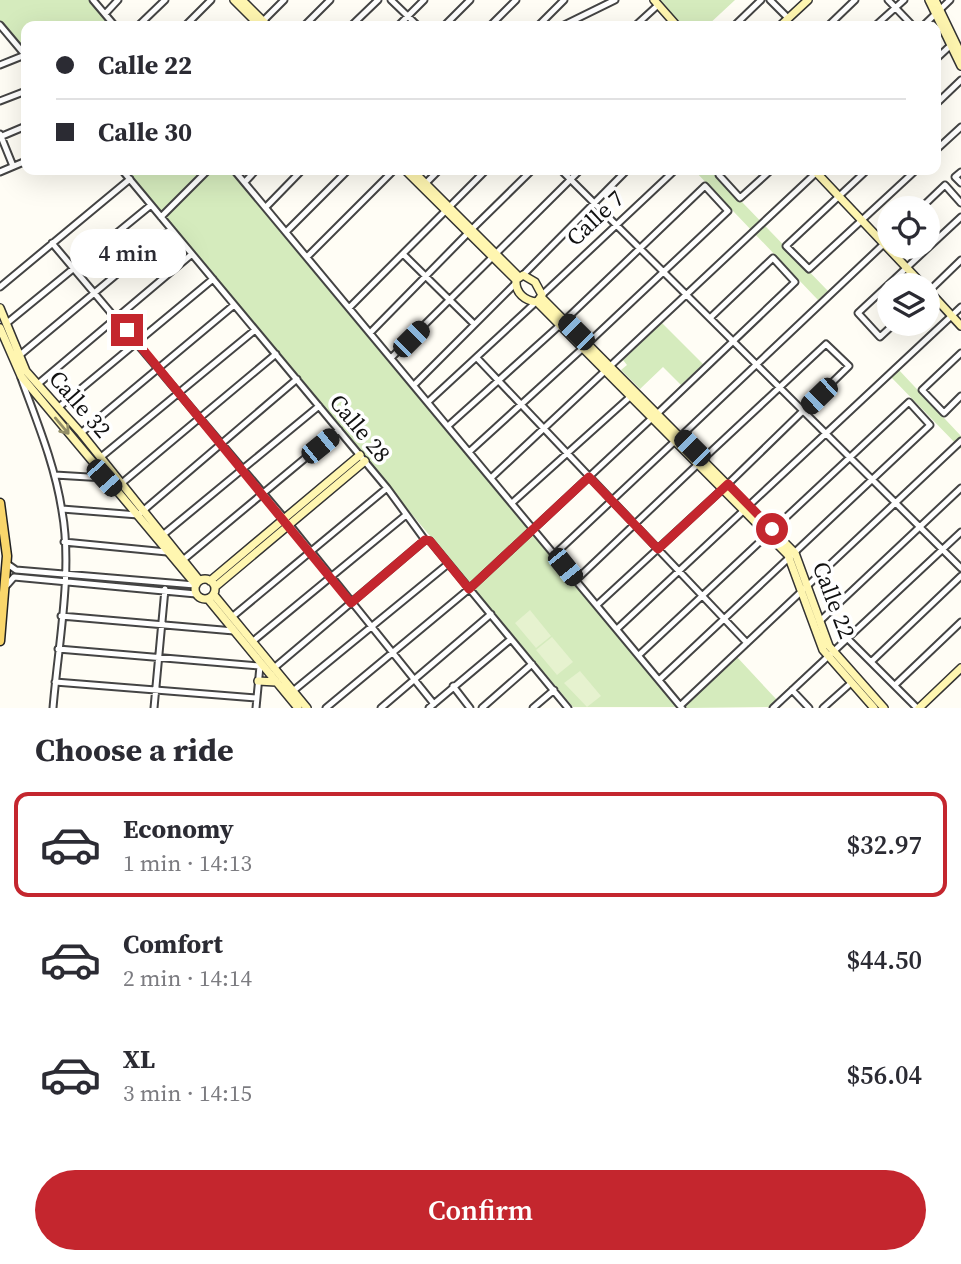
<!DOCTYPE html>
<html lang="en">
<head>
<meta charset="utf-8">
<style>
	:root { --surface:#fff; --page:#f2f2f3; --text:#2b2b33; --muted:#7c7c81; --line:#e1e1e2; --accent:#c4262e }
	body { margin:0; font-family:"Source Serif 4",serif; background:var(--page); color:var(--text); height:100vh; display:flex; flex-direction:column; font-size:26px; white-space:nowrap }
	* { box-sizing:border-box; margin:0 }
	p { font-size:23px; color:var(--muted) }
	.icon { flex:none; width:38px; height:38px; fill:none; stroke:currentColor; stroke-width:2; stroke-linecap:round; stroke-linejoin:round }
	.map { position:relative; height:708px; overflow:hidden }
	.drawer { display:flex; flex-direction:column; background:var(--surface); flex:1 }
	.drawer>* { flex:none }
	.hud { position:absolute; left:21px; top:21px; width:920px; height:154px; border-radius:14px; box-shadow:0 7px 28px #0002; display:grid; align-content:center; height:154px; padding:0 35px; background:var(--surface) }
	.fabs { position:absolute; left:877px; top:196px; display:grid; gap:14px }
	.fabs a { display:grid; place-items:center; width:63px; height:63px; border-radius:50%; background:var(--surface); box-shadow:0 7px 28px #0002; font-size:35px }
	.end { position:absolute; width:32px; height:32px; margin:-16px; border:9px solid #c4262e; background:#fff; box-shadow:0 0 0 4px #fff }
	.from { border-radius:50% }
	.bubble { position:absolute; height:49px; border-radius:24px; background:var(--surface); box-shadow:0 7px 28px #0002; font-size:23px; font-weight:600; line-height:49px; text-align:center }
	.car { position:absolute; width:21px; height:42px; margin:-21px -10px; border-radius:9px; box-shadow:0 0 5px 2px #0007; background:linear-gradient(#222 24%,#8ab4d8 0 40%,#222 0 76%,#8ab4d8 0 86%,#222 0) }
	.hud b { display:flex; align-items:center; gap:24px; height:66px; font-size:26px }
	.hud b+b { border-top:2px solid var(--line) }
	.hud i { width:18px; height:18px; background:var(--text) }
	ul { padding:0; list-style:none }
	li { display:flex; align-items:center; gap:21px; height:105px; margin:0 14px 10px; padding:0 21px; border:4px solid transparent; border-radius:14px }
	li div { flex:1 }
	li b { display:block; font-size:26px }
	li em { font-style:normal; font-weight:600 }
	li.selected { border-color:var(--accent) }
	li>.icon { width:63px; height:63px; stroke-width:1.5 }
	h2 { padding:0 35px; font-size:32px; line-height:84px }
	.button { display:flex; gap:14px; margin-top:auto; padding:14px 35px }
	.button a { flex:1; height:80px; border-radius:42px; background:var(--accent); color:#fff; font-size:28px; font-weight:600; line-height:80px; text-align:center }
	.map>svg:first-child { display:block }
	.green { fill:#d5ebbd }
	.pitch { fill:#e6f2cf }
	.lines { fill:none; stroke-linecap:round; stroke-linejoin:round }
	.street-casing { stroke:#444; stroke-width:9 }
	.secondary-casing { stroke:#333; stroke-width:10 }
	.primary-casing { stroke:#222; stroke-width:11 }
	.street { stroke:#fff; stroke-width:5 }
	.secondary { stroke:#fff6b0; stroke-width:7 }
	.primary { stroke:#f9d66b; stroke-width:8 }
	.oneway { stroke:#948f68 }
	.route { stroke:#c4262e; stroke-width:9 }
	.labels { text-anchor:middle; stroke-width:7; stroke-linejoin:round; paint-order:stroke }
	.street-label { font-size:23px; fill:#111; stroke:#fff }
</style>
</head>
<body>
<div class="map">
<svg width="961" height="708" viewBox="0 0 961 708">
	<rect width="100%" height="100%" fill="#fffdf5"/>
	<path class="green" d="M0 0H90L112 26H26V53L0 22Z
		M658 0H735L707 26H684Z
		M124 170H233L678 707H573Z
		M694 170H711L828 291 818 300Z
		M662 323 703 364 681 385 663 367 640 389 621 370 627 365 623 360Z
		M898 369 961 436V449L890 376Z
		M737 657 777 700 769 707 687 708 686 705Z"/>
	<path class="pitch" d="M530 610 551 636 536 648 515 623Z
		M552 637 573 662 557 675 536 650Z
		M580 671 601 696 587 707 564 683Z"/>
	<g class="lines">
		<g class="street-casing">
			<path id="street" d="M93 0 115 26
				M391 0 418 26
				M770 0 788 18
				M888 0 913 26
				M105 14 118 0
				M262 22 284 0
				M0 25 26 56
				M138 26 165 0
				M185 26 211 0
				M304 26 330 0
				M351 26 378 0
				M398 26 424 0
				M444 26 470 0
				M490 26 516 0
				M538 26 564 0
				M562 26 615 0
				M635 26 658 5
				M734 26 761 0
				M828 26 855 0
				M875 26 904 0
				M923 26 950 0
				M936 59 951 45
				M0 65 25 55
				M0 101 26 91
				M936 104 961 80
				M0 134 13 166
				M0 137 26 126
				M936 150 961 127
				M122 170 387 488 425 540 430 541 568 708
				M234 170 682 708
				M561 170 961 568
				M725 170 719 175 740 198 771 170
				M867 170 786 246 809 269 916 170
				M0 172 26 161
				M961 172 955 177 961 183
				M245 182 256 170
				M426 183 439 170
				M266 207 302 170
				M921 208 945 185 961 203
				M161 217 208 170
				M472 229 532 170
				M286 232 348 170
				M52 243 285 519 434 704
				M403 254 474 324
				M307 257 394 170
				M523 275 627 170
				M0 287 130 179
				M928 292 961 260
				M542 295 675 170
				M349 308 486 170
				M7 323 151 205
				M894 324 880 337 858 313 961 217
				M370 333 468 233
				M961 353 922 390 944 413 961 396
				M20 355 171 229
				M391 358 580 170
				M477 358 747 643
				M21 378C37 422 55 465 62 511 73 571 58 646 53 708
				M38 384 192 254
				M414 385 515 284
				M428 402 536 302
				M59 407 213 279
				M657 414 795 282 773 258 710 318
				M448 426 560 325 705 186 728 211 588 343
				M81 433 234 305
				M680 437 889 239
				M469 452 583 348
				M101 457 255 330
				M55 475 105 478
				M491 478 819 170
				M122 483 276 354
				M512 503 631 396
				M62 509 138 515 297 379
				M164 534 319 406
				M64 542 167 552
				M555 554 675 441
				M183 560 339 430
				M6 563 16 570 195 585
				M576 580 698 464
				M7 585 14 577 196 594
				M597 605 728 484 849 366 826 344 703 459
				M61 616 234 631
				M232 617 387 488
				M820 621 961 488
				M617 629 961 307
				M848 639 917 708
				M252 642 406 515
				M58 649 259 666
				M639 655 909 402 930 425 659 680
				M872 661 961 576
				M274 668 425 540
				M55 682 256 698
				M895 685 961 622
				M453 686 470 708
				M792 690 809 708
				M293 691 448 564
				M681 705 961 441
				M154 708 165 589
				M256 708 260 666
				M326 708 469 589 652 418
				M381 708 491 614
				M429 708 511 639
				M482 708 532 664
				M533 708 554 690
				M773 708 961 532
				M823 708 851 683"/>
		</g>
		<g class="secondary-casing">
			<path id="secondary" d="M234 0 260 26
				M242 0 268 26
				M654 0 677 26
				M929 0 961 66
				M935 0 961 54
				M780 26 808 0
				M405 170 516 280
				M412 170 519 277
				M814 170 923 285
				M523 275 535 282 542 295 537 302C525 301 515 293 516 280Z
				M928 290 961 326
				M541 297 795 553 829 646 884 708
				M537 302 788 555 823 650 874 708
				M0 308 26 371 81 433 199 580
				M0 328 21 376 196 585
				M195 589a10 10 0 1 1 20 0a10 10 0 1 1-20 0Z
				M210 581 360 455
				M215 587 365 461
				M214 595 307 708
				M208 599 298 708
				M258 681 276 682
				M919 708 961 668"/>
		</g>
		<g class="primary-casing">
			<path id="primary" d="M0 503 7 556 0 641"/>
		</g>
		<use href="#street" class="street"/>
		<use href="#secondary" class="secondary"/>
		<use href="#primary" class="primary"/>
	</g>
	<defs><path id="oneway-shaft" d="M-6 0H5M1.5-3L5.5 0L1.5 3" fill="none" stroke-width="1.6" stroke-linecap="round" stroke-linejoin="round" transform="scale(1.75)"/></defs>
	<use class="oneway" href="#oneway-shaft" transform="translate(62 426) rotate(50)"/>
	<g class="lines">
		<path class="route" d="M127 330 351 603 425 540 430 541 469 589 589 477 658 549 728 484 772 529"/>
	</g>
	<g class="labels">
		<g class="street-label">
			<text transform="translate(595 218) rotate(-43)" y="8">Calle 7</text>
			<text transform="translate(80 404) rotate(49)" y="8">Calle 32</text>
			<text transform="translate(360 428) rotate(50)" y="8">Calle 28</text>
			<text transform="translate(834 600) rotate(69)" y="8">Calle 22</text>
		</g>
	</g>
</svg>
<div class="fabs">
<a><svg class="icon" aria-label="locate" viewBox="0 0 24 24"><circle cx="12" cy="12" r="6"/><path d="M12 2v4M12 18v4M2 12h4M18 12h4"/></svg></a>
<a><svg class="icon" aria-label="layers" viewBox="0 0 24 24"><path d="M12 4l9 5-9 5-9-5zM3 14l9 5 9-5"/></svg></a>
</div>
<i class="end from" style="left:772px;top:529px"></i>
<i class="end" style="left:127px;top:330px"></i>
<div class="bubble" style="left:70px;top:229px;width:116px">4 min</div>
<i class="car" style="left:576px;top:332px;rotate:315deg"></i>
<i class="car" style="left:411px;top:339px;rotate:45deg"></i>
<i class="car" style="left:819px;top:396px;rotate:226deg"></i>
<i class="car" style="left:320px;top:446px;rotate:51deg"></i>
<i class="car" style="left:692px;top:448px;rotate:315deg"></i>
<i class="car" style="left:104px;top:478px;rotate:138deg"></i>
<i class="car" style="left:565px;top:567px;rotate:141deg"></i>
<div class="hud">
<b><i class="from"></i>Calle 22</b>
<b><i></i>Calle 30</b>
</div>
</div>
<section class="drawer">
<h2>Choose a ride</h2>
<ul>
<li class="selected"><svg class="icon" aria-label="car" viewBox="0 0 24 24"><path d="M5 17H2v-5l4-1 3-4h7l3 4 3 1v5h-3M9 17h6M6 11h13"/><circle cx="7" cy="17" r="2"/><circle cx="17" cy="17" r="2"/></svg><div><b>Economy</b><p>1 min · 14:13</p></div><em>$32.97</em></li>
<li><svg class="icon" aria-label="car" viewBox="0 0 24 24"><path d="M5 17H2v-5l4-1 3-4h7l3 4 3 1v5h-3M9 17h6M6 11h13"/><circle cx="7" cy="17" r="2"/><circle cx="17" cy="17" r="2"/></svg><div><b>Comfort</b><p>2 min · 14:14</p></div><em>$44.50</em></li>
<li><svg class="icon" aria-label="car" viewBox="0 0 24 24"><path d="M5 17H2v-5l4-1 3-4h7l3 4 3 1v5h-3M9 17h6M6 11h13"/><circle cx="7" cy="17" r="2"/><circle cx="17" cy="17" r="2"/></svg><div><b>XL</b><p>3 min · 14:15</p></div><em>$56.04</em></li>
</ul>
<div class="button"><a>Confirm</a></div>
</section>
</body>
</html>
